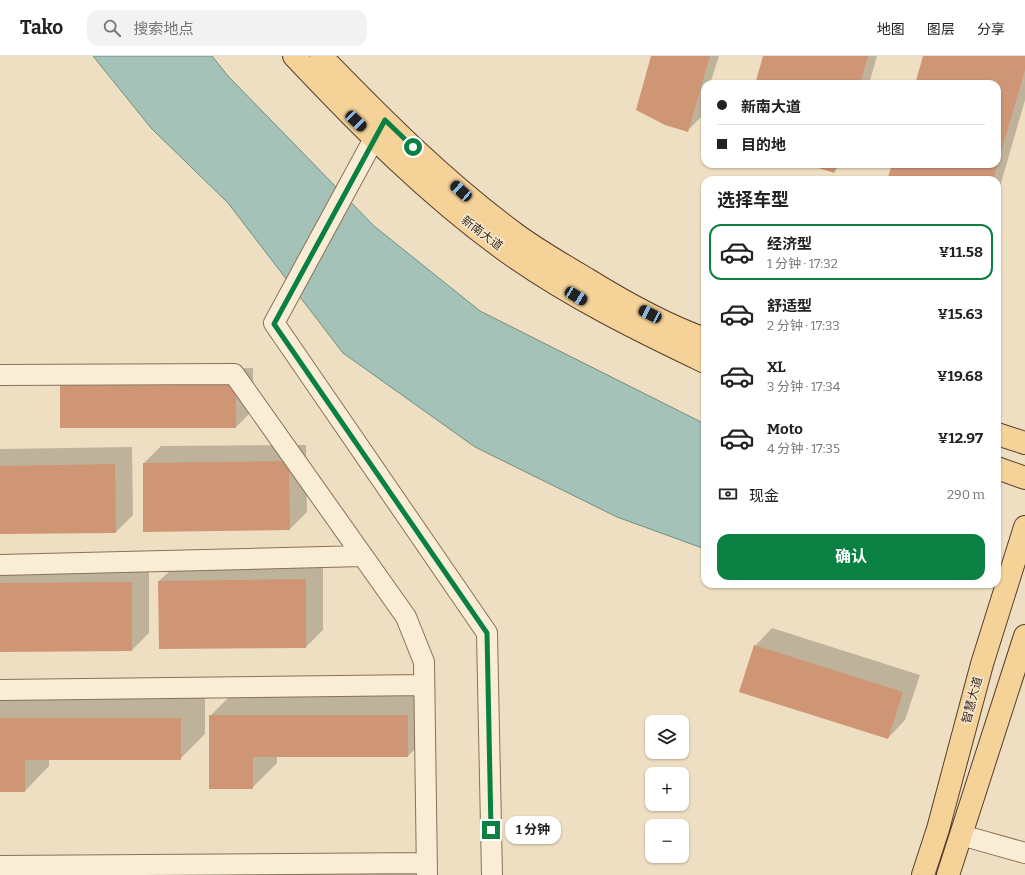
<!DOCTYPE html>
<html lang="zh">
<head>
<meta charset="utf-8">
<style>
	:root { --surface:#fff; --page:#f2f2f2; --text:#222; --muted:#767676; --line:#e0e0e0; --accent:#0b8043 }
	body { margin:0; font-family:Bitter,"Noto Sans SC",serif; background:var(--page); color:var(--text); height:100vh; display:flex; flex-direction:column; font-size:15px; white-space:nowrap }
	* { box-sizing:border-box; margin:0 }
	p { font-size:13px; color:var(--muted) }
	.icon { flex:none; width:22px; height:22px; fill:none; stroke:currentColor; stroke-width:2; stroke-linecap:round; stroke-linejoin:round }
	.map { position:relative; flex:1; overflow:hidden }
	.side { position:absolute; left:701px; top:120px; width:300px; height:412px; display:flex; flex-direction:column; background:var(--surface); border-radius:12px; box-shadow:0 1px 3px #0004 }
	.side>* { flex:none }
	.guide { position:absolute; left:701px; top:24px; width:300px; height:88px; border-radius:12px; box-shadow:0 1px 3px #0004; display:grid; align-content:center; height:88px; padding:0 16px; background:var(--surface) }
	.fabs { position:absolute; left:645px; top:659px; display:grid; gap:8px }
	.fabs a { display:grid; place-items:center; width:44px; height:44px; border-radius:8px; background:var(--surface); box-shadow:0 1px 3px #0004; font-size:20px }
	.end { position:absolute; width:18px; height:18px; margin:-9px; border:5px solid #0b8043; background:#fff; box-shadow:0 0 0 2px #fff }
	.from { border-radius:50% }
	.bubble { position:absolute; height:28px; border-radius:12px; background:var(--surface); box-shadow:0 1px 3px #0004; font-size:13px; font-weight:700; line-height:28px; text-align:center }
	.car { position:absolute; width:12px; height:24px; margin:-12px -6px; border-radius:5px; box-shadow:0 0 3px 1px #0007; background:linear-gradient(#222 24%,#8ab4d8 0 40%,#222 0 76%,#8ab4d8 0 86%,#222 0) }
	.guide b { display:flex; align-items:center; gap:14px; height:38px; font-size:15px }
	.guide b+b { border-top:1px solid var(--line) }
	.guide i { width:10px; height:10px; background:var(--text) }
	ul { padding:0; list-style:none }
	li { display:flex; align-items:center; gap:12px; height:56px; margin:0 8px 6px; padding:0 8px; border:2px solid transparent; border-radius:12px }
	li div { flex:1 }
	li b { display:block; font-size:15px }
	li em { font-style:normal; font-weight:700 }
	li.on { border-color:var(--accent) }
	li>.icon { width:36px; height:36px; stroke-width:1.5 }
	h2 { padding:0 16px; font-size:18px; line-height:48px }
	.pay { display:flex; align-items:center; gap:10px; height:44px; padding:0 16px; font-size:15px }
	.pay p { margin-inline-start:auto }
	.button { display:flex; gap:8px; margin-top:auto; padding:8px 16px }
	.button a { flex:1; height:46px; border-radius:12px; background:var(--accent); color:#fff; font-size:16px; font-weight:700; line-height:46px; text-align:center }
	header { display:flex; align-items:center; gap:24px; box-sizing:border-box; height:56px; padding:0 20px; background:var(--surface); border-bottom:1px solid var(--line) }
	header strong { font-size:19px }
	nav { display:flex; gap:22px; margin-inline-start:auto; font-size:14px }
	.search { width:280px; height:36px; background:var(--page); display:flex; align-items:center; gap:10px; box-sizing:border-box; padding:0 14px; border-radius:12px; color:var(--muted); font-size:15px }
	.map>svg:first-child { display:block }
	.water { fill:#a4c2b8; stroke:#6b9085 }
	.shadow { fill:#0003 }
	.building { fill:#cf9676 }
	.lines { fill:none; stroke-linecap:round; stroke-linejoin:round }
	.minor-casing { stroke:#8a7058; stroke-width:22 }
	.major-casing { stroke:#573e2d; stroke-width:24 }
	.minor { stroke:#faedd5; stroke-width:20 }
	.major { stroke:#f4d298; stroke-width:22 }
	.route { stroke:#0b8043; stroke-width:5 }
	.labels { text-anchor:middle; stroke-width:3; stroke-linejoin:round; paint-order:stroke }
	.street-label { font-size:12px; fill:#39291d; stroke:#f7ead2 }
</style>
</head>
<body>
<header>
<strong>Tako</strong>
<div class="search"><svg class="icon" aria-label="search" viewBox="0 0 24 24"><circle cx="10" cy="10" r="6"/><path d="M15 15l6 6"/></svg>搜索地点</div>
<nav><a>地图</a><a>图层</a><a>分享</a></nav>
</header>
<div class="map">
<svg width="1025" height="819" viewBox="0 0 1025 819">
	<rect width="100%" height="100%" fill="#efdfc2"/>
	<path class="water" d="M93 0H212L228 20 374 170 480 255 705 368V493L617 461 475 391 343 297 228 147 151 72Z"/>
	<path class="shadow" d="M652 0H719L710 28H705V47L701 61 688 74Z
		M764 0H877L869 28H756Z
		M924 0H1025V44L997 141V124H888L893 108H997V28H916Z
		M808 108H842L834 116Z
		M253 312V354L236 371H61V330L78 313Z
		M306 389 307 456 290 473 144 407 161 390Z
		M132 391 133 459 116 476 0 477V393Z
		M323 506V574L306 591 159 525 177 508Z
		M149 509V577L132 594 0 595V513Z
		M772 572 920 619 905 664 888 682 755 590Z
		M235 635H432V676L408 700H277V707L252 732 210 660Z
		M7 638H205V678L180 703H49V710L25 735H0V645Z
		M236 802H434V819H219Z
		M205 808V819H0Z"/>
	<path class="building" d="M651 0H710L688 76 665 69 636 54Z
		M763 0H868L860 28H755Z
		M923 0H1025V14L993 124H887L892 108H997V28H915Z
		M806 108H837L834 117Z
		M236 329V372H60V330Z
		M289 405 290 474 143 476V407Z
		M115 408 116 477 0 478V410Z
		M306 523V592L159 593 158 525Z
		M132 526V595L0 596V527Z
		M754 589 903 636 888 683 739 636Z
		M209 659H408V701H253V733H209Z
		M0 662H181V704H25V736H0Z"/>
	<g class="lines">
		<g class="minor-casing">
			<path id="minor" d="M382 68 274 267 487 577 492 819
				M0 319 234 318 406 561 424 606 427 819
				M0 509 363 500
				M0 634 424 629
				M961 779 1025 797
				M0 810 427 807"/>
		</g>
		<g class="major-casing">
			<path id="major" d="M294 0C361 71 430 141 510 198 571 241 638 274 705 306
				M321 0C383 64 446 127 517 179 539 195 563 209 587 223 624 246 663 268 705 283
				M997 378 1025 387
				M997 412 1025 422
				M923 819 938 773 982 608 1025 471
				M948 819 1025 580"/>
		</g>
		<use href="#minor" class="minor"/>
		<use href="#major" class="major"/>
	</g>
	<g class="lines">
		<path class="route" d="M413 91 385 64 274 268 487 577 491 774"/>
	</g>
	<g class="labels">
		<g class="street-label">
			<text transform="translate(482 177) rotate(37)" y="4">新南大道</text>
			<text transform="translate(972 644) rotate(-75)" y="4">智慧大道</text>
		</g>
	</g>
</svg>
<div class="fabs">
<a><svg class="icon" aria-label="layers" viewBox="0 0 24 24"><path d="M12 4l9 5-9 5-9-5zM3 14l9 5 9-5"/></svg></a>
<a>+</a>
<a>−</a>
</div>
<i class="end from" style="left:413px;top:91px"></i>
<i class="end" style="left:491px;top:774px"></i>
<div class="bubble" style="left:505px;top:760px;width:56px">1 分钟</div>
<i class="car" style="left:356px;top:65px;rotate:134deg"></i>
<i class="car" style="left:461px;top:135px;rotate:312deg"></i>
<i class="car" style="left:576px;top:240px;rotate:121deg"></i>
<i class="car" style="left:650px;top:258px;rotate:297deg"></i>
<div class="guide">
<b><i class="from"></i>新南大道</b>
<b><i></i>目的地</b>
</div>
<section class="side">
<h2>选择车型</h2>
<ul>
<li class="on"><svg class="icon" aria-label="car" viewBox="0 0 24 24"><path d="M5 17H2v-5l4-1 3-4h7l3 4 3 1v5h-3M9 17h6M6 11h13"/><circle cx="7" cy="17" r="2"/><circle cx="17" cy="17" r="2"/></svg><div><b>经济型</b><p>1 分钟 · 17:32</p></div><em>¥11.58</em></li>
<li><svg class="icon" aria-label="car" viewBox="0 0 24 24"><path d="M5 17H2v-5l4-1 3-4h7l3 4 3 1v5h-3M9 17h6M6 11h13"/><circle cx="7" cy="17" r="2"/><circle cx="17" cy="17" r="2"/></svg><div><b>舒适型</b><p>2 分钟 · 17:33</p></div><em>¥15.63</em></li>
<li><svg class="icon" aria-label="car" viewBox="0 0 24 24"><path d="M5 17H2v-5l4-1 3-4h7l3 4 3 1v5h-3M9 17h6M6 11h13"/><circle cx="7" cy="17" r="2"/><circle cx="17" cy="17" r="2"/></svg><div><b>XL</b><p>3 分钟 · 17:34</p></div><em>¥19.68</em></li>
<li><svg class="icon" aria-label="car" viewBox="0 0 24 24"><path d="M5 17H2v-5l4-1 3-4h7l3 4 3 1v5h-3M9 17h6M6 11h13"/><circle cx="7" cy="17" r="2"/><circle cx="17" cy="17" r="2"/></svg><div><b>Moto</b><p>4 分钟 · 17:35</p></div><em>¥12.97</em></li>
</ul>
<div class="pay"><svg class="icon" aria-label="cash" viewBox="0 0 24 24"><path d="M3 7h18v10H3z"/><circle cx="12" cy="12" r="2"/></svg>现金<p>290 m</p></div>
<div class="button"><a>确认</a></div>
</section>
</div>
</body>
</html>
